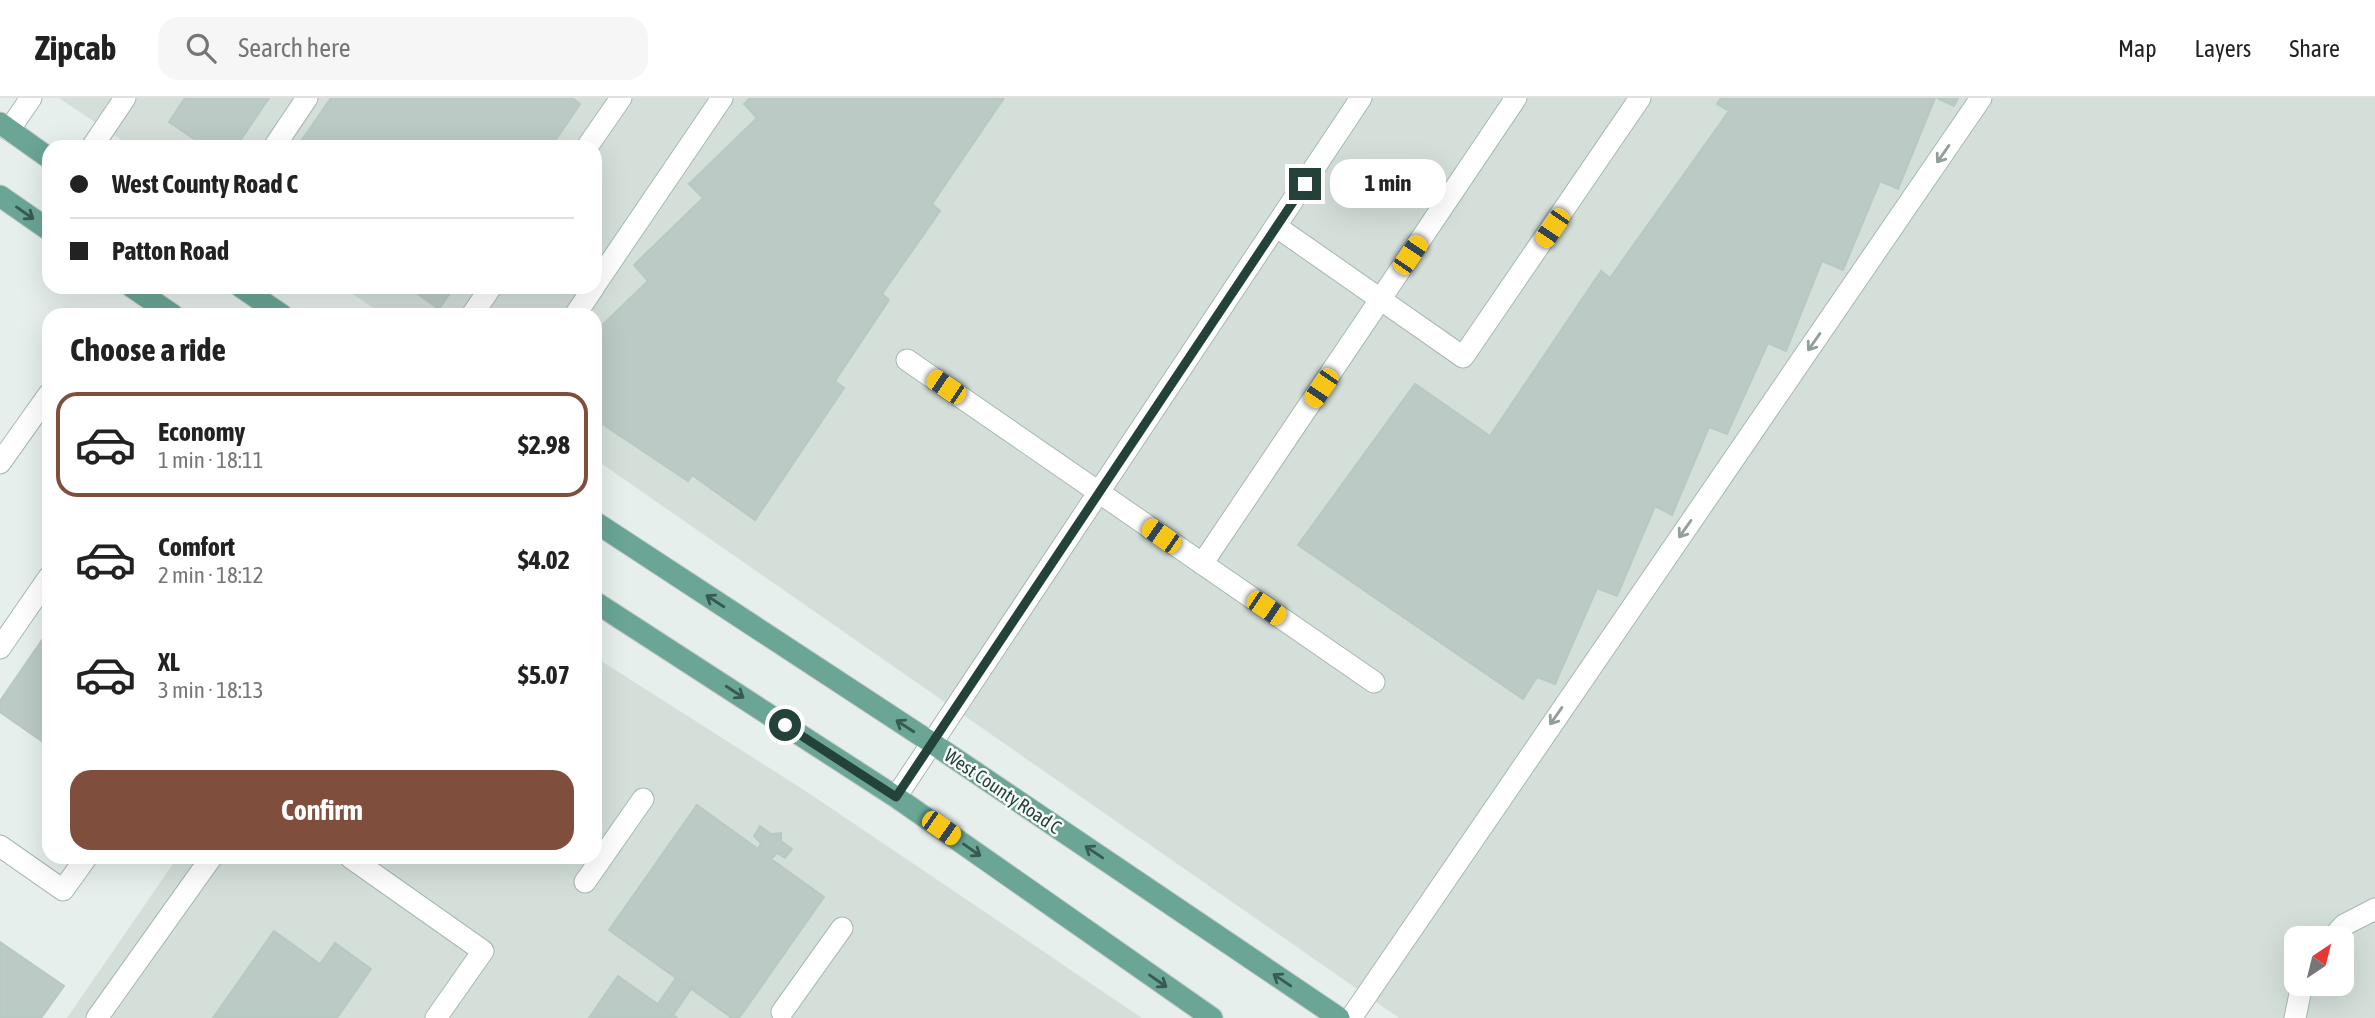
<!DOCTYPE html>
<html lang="en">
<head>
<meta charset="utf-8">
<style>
	:root { --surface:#fff; --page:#f6f6f6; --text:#222; --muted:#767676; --line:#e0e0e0; --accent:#804e3d }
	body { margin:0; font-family:"Asap Condensed",sans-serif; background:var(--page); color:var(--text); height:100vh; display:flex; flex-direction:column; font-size:26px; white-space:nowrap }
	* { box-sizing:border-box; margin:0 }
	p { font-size:23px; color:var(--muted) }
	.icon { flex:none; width:38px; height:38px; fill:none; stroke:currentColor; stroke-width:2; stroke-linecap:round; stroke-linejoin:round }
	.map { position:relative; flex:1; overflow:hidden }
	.panel { position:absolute; left:42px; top:210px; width:560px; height:556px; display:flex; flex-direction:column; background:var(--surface); border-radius:21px; box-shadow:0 7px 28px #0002 }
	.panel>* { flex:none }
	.top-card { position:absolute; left:42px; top:42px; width:560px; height:154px; border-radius:21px; box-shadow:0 7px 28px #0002; display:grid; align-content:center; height:154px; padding:0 28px; background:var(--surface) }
	.needle { width:46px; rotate:35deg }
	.controls { position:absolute; left:2284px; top:828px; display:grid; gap:14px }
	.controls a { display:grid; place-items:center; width:70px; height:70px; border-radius:14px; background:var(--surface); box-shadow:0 7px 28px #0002; font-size:35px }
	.end { position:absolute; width:32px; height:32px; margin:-16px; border:9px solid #24423a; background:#fff; box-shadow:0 0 0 4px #fff }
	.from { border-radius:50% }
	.bubble { position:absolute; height:49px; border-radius:21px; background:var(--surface); box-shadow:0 7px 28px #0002; font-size:23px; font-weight:700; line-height:49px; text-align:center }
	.car { position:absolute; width:21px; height:42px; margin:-21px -10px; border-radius:9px; box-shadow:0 0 5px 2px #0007; background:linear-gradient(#f5c518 24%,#345 0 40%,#f5c518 0 76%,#345 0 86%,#f5c518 0) }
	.top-card b { display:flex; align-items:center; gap:24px; height:66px; font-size:26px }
	.top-card b+b { border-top:2px solid var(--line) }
	.top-card i { width:18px; height:18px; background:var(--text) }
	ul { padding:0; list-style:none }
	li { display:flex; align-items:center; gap:21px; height:105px; margin:0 14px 10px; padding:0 14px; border:4px solid transparent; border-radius:21px }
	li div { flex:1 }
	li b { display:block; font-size:26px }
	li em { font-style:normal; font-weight:700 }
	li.on { border-color:var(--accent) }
	li>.icon { width:63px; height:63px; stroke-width:1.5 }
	h2 { padding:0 28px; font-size:32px; line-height:84px }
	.button { display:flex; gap:14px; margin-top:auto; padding:14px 28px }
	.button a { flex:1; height:80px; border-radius:21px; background:var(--accent); color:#fff; font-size:28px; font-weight:700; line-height:80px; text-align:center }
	header { display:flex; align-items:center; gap:42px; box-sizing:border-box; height:98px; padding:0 35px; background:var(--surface); border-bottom:2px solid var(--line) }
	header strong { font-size:33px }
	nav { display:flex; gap:38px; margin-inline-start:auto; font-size:24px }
	.search { width:490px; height:63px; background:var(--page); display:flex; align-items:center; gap:18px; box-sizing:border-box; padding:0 24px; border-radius:21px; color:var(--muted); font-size:26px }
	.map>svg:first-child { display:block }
	.built { fill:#d4dfda; fill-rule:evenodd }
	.building { fill:#bbcac4; stroke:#b8c9c2; stroke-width:2 }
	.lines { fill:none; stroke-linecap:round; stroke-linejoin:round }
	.minor-casing { stroke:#a8b8b2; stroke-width:23 }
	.major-casing { stroke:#c2cac8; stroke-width:23 }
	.minor { stroke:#fff; stroke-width:21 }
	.major { stroke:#6aa596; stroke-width:21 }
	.oneway { stroke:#92a09c }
	.oneway2 { stroke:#365b51 }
	.route { stroke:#24423a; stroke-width:9 }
	.labels { text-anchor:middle; stroke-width:5; stroke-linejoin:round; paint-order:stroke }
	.street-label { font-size:19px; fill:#24423a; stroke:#f7fbf9 }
</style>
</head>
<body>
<header>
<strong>Zipcab</strong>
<div class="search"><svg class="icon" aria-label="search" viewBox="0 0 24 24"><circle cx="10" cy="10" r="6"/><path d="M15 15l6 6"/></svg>Search here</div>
<nav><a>Map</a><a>Layers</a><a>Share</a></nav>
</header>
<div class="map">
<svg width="2375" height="920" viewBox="0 0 2375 920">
	<rect width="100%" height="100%" fill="#e6efeb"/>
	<path class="built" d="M59 0H2375V920H1399L595 361V217H384L342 189H595V49H132ZM2296 840H2342V886H2296Z
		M595 559 804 692 1142 920H67L177 760H595Z"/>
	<path class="building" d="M185 0H269L236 49H206L169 24Z
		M331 0H572L580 6 551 49H297Z
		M750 0H1004L932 106 940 113 882 196 889 202 835 283 844 290 755 422 692 377 688 383 595 321V234L648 183 634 167 703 100 689 86 757 20 744 6Z
		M1721 0H1935L1898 91 1880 83 1843 172 1822 163 1786 253 1768 245 1727 336 1709 329 1672 417 1655 408 1617 498 1597 490 1555 586 1537 579 1523 601 1298 447 1415 286 1490 338 1601 173 1610 180 1729 13 1717 6Z
		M1937 0H1958L1954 8Z
		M408 189H454L439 211Z
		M49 532V648L0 614V603Z
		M697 707 758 751 761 745 754 738 760 728 771 736 781 735V743L792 751 785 760 777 755 771 761 824 799 739 920H732L609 832Z
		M274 833 320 866 335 845 371 871 337 920H213Z
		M0 844 64 888 41 920H0Z
		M618 878 673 917 677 920H589Z
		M676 880 691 891 673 917 658 906Z"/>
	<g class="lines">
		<g class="minor-casing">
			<path id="minor" d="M9 32 31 0
				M92 49 125 0
				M274 49 307 0
				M587 49 621 0
				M1277 129 1463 259 1640 0
				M595 187 722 0
				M472 217 491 189
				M575 217 594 189
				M907 262 1374 584
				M0 365 49 296
				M1202 466 1516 0
				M0 550 49 479
				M896 699 1361 0
				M0 748 63 792 86 760
				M351 760 483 853 436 920
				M585 784 643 701
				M2332 840 2344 827 2375 811
				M782 914 842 830
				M97 920 211 760
				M1351 920 1981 0
				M2295 920 2302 886"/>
		</g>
		<g class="major-casing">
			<path id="major" d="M0 25 49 60
				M0 98 49 132
				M132 189 173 217
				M241 189 282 217
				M595 424 932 645 1339 920
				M595 504 896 699 1212 920"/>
		</g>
		<use href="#minor" class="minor"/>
		<use href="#major" class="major"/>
	</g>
	<defs><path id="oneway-shaft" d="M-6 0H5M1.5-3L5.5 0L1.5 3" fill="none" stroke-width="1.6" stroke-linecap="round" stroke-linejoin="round" transform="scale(1.75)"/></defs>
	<g class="oneway">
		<use href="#oneway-shaft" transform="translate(1943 56) rotate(125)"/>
		<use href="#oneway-shaft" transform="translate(1814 244) rotate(125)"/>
		<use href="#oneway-shaft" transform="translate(1685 431) rotate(125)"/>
		<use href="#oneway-shaft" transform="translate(1556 618) rotate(125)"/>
	</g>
	<g class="oneway2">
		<use href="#oneway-shaft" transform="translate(25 115) rotate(35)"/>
		<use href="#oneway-shaft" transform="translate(715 503) rotate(-147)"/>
		<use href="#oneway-shaft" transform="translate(735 594) rotate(33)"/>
		<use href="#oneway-shaft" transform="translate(905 628) rotate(-147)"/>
		<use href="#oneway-shaft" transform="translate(972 752) rotate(35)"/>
		<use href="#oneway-shaft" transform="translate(1094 754) rotate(-146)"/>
		<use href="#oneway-shaft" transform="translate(1282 882) rotate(-146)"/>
		<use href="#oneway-shaft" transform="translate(1158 883) rotate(35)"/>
	</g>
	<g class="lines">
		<path class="route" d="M785 627 896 699 1305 86"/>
	</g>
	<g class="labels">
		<g class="street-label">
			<text transform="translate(1003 693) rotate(34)" y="7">West County Road C</text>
		</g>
	</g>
</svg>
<div class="controls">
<a><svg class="needle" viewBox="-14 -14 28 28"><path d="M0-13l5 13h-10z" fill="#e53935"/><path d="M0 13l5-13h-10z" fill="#767676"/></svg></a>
</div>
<i class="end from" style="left:785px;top:627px"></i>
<i class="end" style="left:1305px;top:86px"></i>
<div class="bubble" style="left:1330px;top:61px;width:116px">1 min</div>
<i class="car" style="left:1552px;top:130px;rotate:214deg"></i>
<i class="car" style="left:1410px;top:157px;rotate:34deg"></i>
<i class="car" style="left:946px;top:289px;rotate:304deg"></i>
<i class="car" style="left:1321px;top:290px;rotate:214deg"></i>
<i class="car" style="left:1161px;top:438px;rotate:305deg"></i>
<i class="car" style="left:1266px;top:510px;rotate:124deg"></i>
<i class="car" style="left:941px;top:730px;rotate:125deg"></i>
<div class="top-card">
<b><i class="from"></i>West County Road C</b>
<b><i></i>Patton Road</b>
</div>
<section class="panel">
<h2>Choose a ride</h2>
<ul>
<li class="on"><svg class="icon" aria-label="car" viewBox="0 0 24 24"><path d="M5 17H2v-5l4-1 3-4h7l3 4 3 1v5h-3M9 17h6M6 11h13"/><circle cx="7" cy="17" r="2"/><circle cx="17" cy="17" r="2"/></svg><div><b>Economy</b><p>1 min · 18:11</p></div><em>$2.98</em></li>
<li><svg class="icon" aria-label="car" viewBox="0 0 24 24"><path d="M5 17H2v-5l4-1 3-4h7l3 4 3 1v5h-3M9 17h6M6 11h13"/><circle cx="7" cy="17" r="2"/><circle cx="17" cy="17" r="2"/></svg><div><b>Comfort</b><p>2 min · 18:12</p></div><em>$4.02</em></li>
<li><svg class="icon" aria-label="car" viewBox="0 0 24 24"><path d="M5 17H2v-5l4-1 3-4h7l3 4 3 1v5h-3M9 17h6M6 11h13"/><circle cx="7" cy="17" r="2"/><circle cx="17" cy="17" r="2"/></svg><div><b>XL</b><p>3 min · 18:13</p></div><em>$5.07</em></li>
</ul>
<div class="button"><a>Confirm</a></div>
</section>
</div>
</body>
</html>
